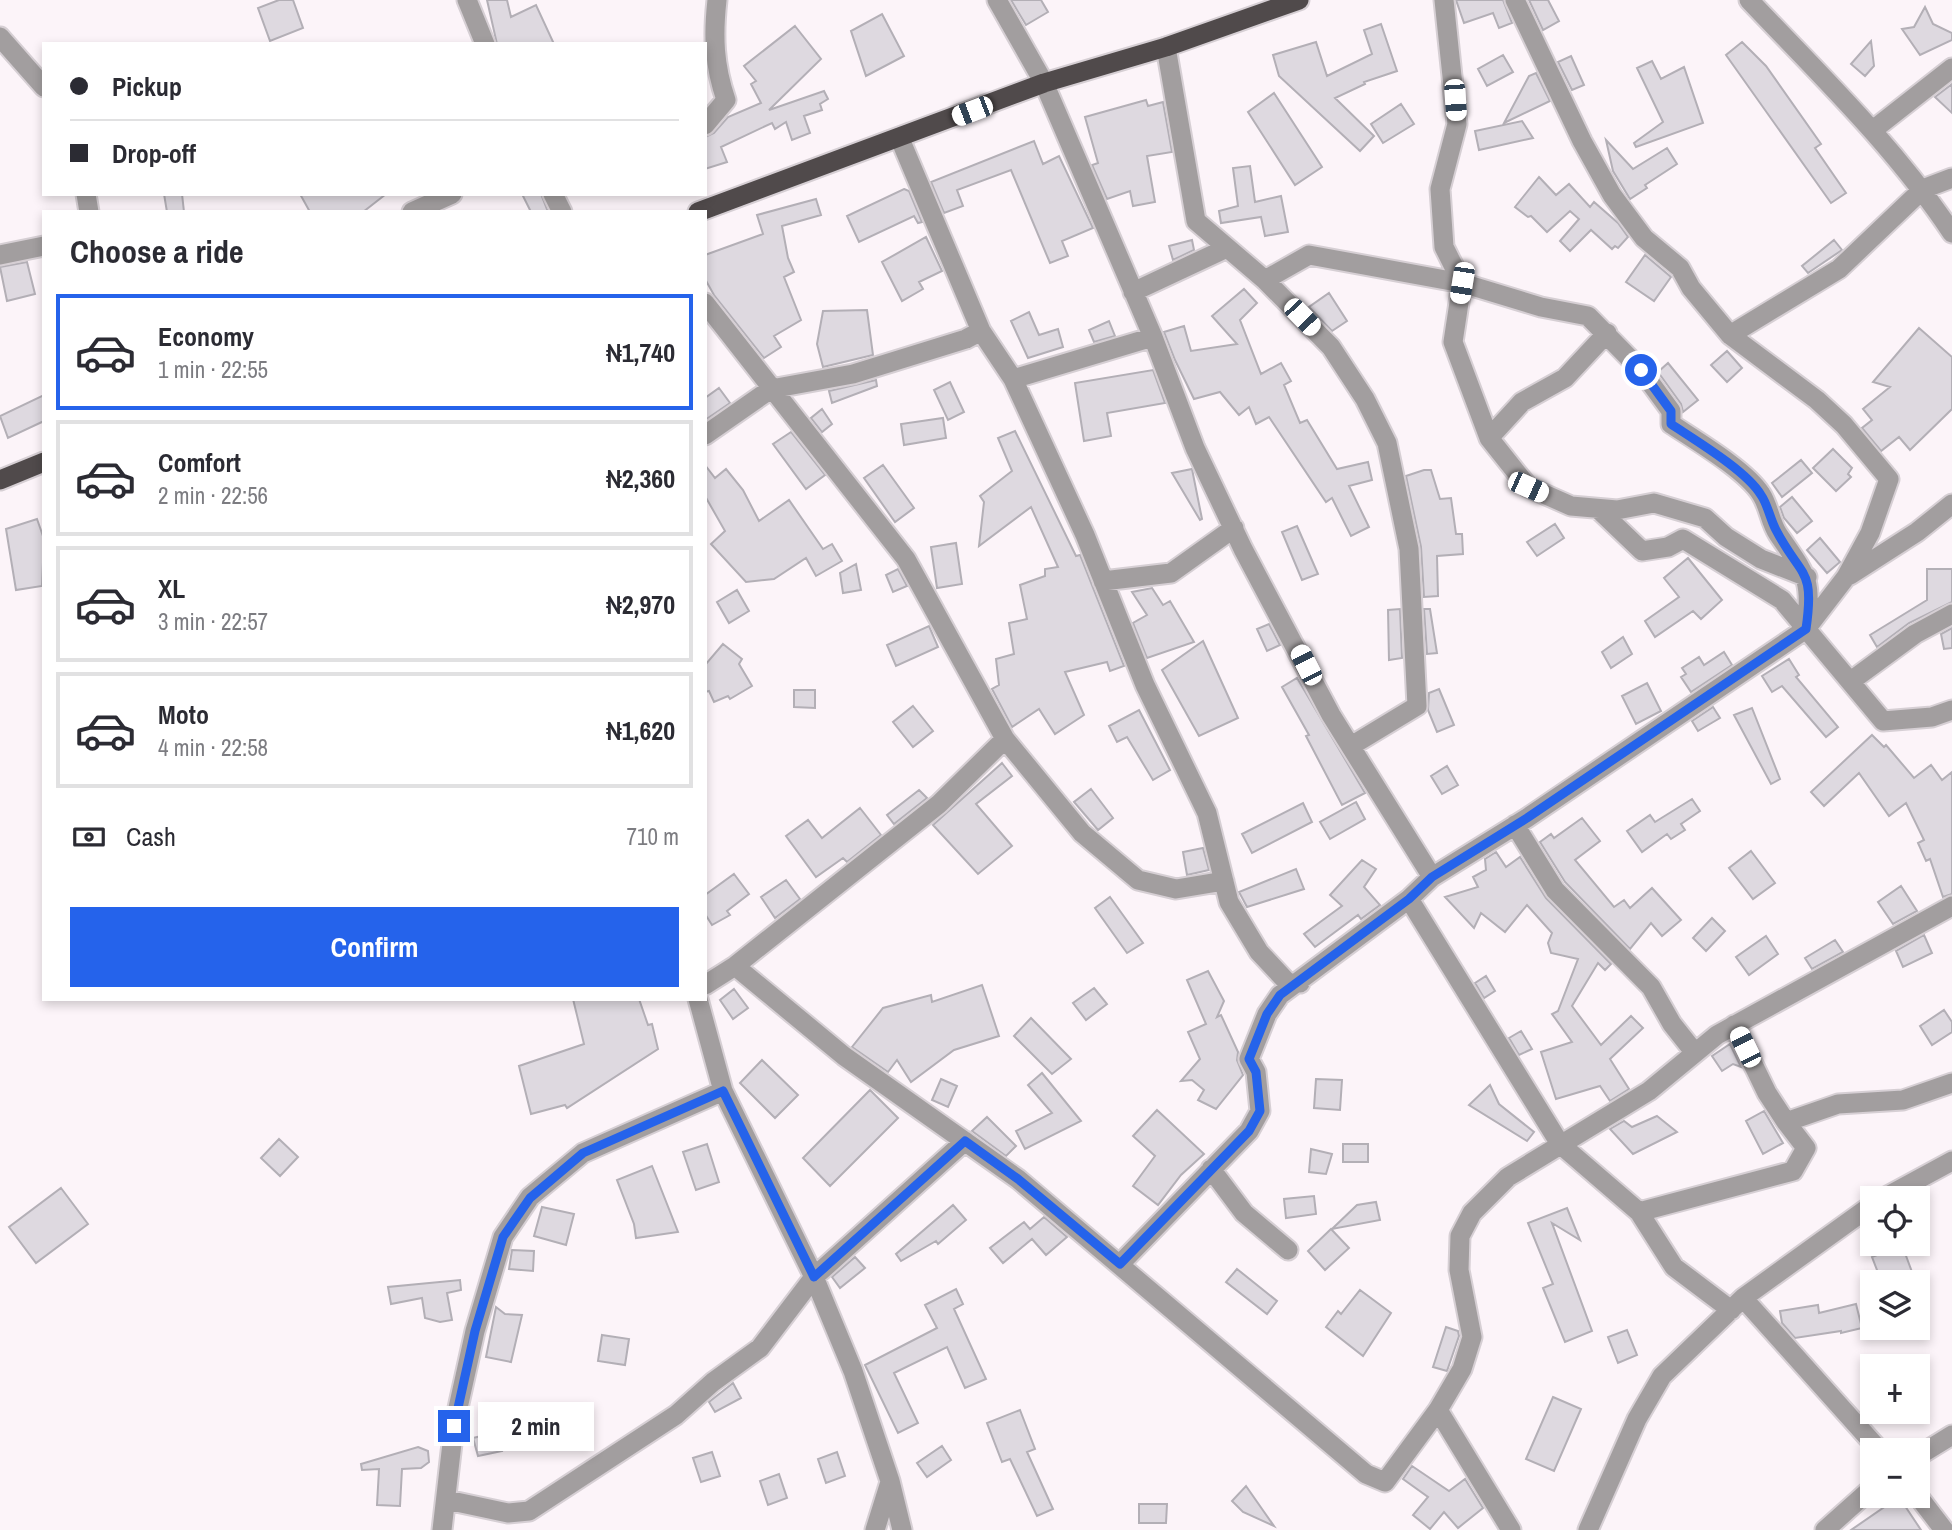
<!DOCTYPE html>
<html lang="en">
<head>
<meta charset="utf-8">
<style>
	:root { --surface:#fff; --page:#f7f7f7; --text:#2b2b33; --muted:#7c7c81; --line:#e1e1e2; --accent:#2563eb }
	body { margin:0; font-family:"Archivo Narrow",sans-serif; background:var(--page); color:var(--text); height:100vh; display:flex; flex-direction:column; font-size:26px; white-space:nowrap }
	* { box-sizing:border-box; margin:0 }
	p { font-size:23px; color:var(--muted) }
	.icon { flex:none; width:38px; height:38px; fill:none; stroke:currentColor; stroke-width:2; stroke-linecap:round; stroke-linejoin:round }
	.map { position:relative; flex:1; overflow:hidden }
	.details { position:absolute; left:42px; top:210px; width:665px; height:791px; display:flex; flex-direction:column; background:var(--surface); border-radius:0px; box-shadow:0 4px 10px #0003 }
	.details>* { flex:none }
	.top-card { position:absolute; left:42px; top:42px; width:665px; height:154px; border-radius:0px; box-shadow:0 4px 10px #0003; display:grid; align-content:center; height:154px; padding:0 28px; background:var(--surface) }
	.fabs { position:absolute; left:1860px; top:1186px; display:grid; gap:14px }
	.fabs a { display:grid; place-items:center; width:70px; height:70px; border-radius:0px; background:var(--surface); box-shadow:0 4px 10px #0003; font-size:35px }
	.end { position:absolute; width:32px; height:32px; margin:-16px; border:9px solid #2563eb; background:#fff; box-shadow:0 0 0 4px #fff }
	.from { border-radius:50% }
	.bubble { position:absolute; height:49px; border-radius:0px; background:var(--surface); box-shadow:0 4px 10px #0003; font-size:23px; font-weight:700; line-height:49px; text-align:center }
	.car { position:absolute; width:21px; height:42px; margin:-21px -10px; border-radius:9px; box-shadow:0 0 5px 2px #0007; background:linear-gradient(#fff 24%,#345 0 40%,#fff 0 76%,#345 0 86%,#fff 0) }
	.top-card b { display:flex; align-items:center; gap:24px; height:66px; font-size:26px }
	.top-card b+b { border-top:2px solid var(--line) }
	.top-card i { width:18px; height:18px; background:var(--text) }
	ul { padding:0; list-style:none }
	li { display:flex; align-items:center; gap:21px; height:116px; margin:0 14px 10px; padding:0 14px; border:4px solid var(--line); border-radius:0px }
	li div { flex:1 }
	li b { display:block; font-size:26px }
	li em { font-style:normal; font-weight:700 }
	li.selected { border-color:var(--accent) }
	li>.icon { width:63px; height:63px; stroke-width:1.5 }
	h2 { padding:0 28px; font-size:32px; line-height:84px }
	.pay { display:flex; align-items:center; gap:18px; height:77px; padding:0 28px; font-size:26px }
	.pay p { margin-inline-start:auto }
	.cta { display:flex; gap:14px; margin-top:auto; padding:14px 28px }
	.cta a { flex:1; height:80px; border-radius:0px; background:var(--accent); color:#fff; font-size:28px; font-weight:700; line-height:80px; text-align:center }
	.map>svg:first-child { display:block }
	.building { fill:#ded9e0; stroke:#b3afb6; stroke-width:2 }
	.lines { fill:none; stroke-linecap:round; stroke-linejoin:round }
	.minor-casing { stroke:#d6cfd4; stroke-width:23 }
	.trunk-casing { stroke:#d6cfd4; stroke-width:23 }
	.minor { stroke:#a29e9f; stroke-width:19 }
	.trunk { stroke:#504a4b; stroke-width:19 }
	.route { stroke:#2563eb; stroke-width:9 }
</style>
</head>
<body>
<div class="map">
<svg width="1952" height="1530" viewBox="0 0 1952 1530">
	<rect width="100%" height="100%" fill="#fcf4f9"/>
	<path class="building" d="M279 0H293L303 28 270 41 258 8Z
		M487 0H507L511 17 536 5 554 44H497Z
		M1011 0H1041L1048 12 1026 25Z
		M1456 0H1503L1512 23 1499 28 1493 13 1464 23Z
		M1529 0H1548L1559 21 1543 30Z
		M1925 7 1933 24 1952 33V40L1920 55 1902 29 1914 27Z
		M882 14 904 56 866 76 851 31Z
		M1381 24 1397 71 1364 82 1365 84 1335 98 1374 136 1360 151 1279 76 1273 55 1316 42 1327 76 1372 54 1364 30Z
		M795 26 821 59 769 110 824 91 828 99 820 104 822 110 804 116 810 133 792 140 786 122 775 129 772 123 721 147 727 162 705 169V137L714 133 728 117 761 103 751 84 756 81 744 66Z
		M1871 41 1874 66 1865 76 1851 64Z
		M1742 42 1766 66 1821 144 1815 148 1846 193 1831 203 1726 55Z
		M1503 55 1513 72 1487 86 1478 69Z
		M1571 56 1584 85 1572 90 1558 62Z
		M1652 61 1661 79 1684 67 1703 123 1636 147 1634 143 1663 122 1637 68Z
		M1536 73 1550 101 1504 123 1529 76Z
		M1952 84V113L1935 97Z
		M1274 93 1322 167 1295 185 1248 112Z
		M1146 100 1148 106 1163 102 1172 152 1147 156 1155 202 1133 206 1130 191 1107 199 1092 165 1098 163 1085 117Z
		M1401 104 1414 124 1383 143 1371 124Z
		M1522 121 1533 138 1479 150 1475 131Z
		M1606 140 1633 169 1667 148 1677 164 1645 185 1647 188 1630 199 1613 171Z
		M1034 141 1043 164 1059 156 1093 228 1062 241 1068 256 1050 263 1011 170 957 190 963 206 944 213 931 182Z
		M1250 166 1255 202 1281 196 1288 232 1265 236 1261 217 1221 223 1219 211 1238 206 1233 168Z
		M1539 177 1556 195 1569 184 1590 207 1594 202 1618 223 1628 237 1618 248 1615 246 1612 249 1591 230 1570 251 1560 241 1579 219 1570 211 1547 232 1531 216 1528 217 1515 207Z
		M904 189 909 191 922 222 918 223 914 216 859 242 847 216Z
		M164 194H182L184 212H167Z
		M300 194H386L363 212H310Z
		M522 194H541L548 212H531Z
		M816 199 821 215 782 226 788 258 794 272 784 277 801 320 774 336 781 347 764 358 714 295 705 279V255L763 234 757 215Z
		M926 237 942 271 919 282 923 289 902 301 882 262Z
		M1192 240 1194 250 1173 260 1169 246Z
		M1834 240 1842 250 1808 273 1802 266Z
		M1645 255 1671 277 1654 301 1626 282Z
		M27 262 35 294 7 301 0 267Z
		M1244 289 1257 303 1240 320 1261 374 1281 363 1291 381 1284 385 1300 423 1307 420 1337 469 1368 462 1372 480 1349 486 1369 527 1351 536 1332 498 1326 502 1269 417 1256 424 1249 407 1239 415 1220 392 1194 399 1175 360 1164 332 1184 326 1191 351 1237 344 1212 316Z
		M1329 293 1347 321 1332 331 1309 307Z
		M867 310 873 355 823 367 817 344 823 311Z
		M1029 312 1039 335 1058 329 1063 347 1028 358 1011 321Z
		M1109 321 1115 336 1094 342 1089 330Z
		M1919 328 1952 357V409L1910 450 1899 437 1881 451 1862 428 1872 420 1863 409 1890 387 1873 382Z
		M1727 351 1742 368 1727 382 1711 365Z
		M1668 363 1698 400 1683 412 1681 404 1658 372Z
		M1153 370 1165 403 1107 413 1111 436 1084 441 1075 383Z
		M876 380 877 386 832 403 829 391Z
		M950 382 964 412 948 420 934 390Z
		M719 388 730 403 705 420V398Z
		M44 395V421L8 438 0 416Z
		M822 409 832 424 822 432 811 418Z
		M943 418 946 438 904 445 901 424Z
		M1015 431 1076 556 1080 555 1124 666 1110 671 1107 662 1065 672 1084 715 1055 734 1039 709 1012 727 992 689 999 685 996 659 1014 654 1009 623 1027 619 1020 585 1045 576V569L1058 567 1031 507 979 546 984 502 980 496 1012 471 998 438Z
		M791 432 825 475 806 489 773 444Z
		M1833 449 1852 468 1848 474 1851 477 1836 491 1813 468Z
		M1801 460 1812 473 1782 497 1772 483Z
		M705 465 715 478 726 469 743 490 759 521 789 500 823 549 832 544 842 561 816 576 806 558 774 579 746 582 711 544 725 531 705 496Z
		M883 465 914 508 895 522 864 478Z
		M1192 469 1202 519 1200 520 1172 473Z
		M1424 470H1431L1440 499 1451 498 1456 534H1462L1463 554 1437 556 1438 596 1424 597 1421 547 1406 476Z
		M1792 497 1812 521 1797 533 1784 518 1780 507Z
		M37 519 44 539 42 586 16 590 6 529Z
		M1555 524 1564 538 1537 556 1527 542Z
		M1297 526 1318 574 1302 580 1282 532Z
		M1820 538 1840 562 1827 573 1807 550Z
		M956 543 962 584 937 588 931 547Z
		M1688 558 1722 600 1701 619 1693 611 1655 637 1645 621 1679 597 1664 578Z
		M856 564 861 590 843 593 840 573Z
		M898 569 907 586 893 592 886 575Z
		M1927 569H1952V602L1909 623 1877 647 1870 635 1927 600Z
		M1152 588 1163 605 1170 601 1194 642 1147 658 1133 623 1147 615 1132 592Z
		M737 590 749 611 729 623 717 602Z
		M1400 609 1402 658 1389 660 1388 610Z
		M1424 609H1430L1437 653 1427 654Z
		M1269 624 1280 645 1267 651 1257 629Z
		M929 626 938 647 896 666 887 645Z
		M1952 628V648L1944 649 1941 634Z
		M1623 637 1632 654 1611 668 1602 652Z
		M1203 641 1238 718 1199 736 1162 670Z
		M723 644 742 659 739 664 752 686 730 699 728 696 714 702 709 691 705 692V665Z
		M1724 652 1732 665 1691 692 1681 677 1686 674 1682 668 1699 657 1704 665Z
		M1789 659 1799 675 1796 677 1838 727 1826 737 1782 686 1772 692 1762 676Z
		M1297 678 1365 793 1342 805 1306 736 1309 735 1282 687Z
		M1647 683 1661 711 1636 724 1622 696Z
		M1439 689 1454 725 1437 732 1428 710 1429 693Z
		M794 690H815V708L794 707Z
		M913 706 933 731 913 747 893 722Z
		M1713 707 1720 718 1698 731 1692 721Z
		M1752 708 1780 779 1771 784 1734 715Z
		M1139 710 1170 770 1153 780 1127 737 1117 742 1109 726Z
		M1872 735 1884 747 1886 745 1914 778 1931 765 1942 780 1952 772V894L1943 897 1930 859 1926 861 1918 843 1924 840 1906 803 1889 816 1859 773 1824 806 1811 792Z
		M1002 763 1012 776 976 804 1012 846 978 874 933 825Z
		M1447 766 1458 785 1442 794 1431 776Z
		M1091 789 1113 818 1098 830 1074 802Z
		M919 790 927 798 894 824 887 815Z
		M1692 799 1700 811 1681 824 1685 830 1671 839 1667 834 1642 852 1627 831 1650 815 1655 822Z
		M1356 802 1365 819 1330 839 1320 822Z
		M1303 803 1312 822 1252 853 1242 834Z
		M860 808 881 835 847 862 843 858 816 877 786 836 808 820 822 838Z
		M1582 818 1600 841 1575 860 1614 907 1624 900 1630 908 1652 888 1681 920 1662 936 1651 923 1630 949 1565 882 1540 842 1551 834 1554 838Z
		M1203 848 1209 870 1187 875 1183 852Z
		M1751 851 1775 883 1753 899 1729 868Z
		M1496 852 1506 867 1520 857 1546 898 1611 964 1605 970 1598 963 1572 1006 1601 1045 1631 1016 1643 1028 1610 1059 1629 1089 1610 1101 1600 1086 1556 1099 1541 1052 1572 1042 1552 1014 1558 1011 1578 959 1551 953 1548 943 1552 933 1527 905 1505 932 1481 913 1474 928 1445 897 1478 887 1473 877 1486 870 1485 859Z
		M1362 860 1376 869 1364 887 1380 905 1361 919 1358 915 1315 947 1304 934 1342 906 1330 895Z
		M1296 869 1304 889 1247 907 1239 892Z
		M734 874 749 894 727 911 730 915 712 925 705 914V895Z
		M786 880 800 899 775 918 761 897Z
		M1901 886 1917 911 1893 924 1878 902Z
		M1110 897 1143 943 1127 953 1095 908Z
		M1712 918 1725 931 1706 951 1693 938Z
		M1924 935 1932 953 1903 967 1896 951Z
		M1766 936 1778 954 1749 975 1736 957Z
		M1835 940 1843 952 1812 969 1805 958Z
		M1208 971 1224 1001 1217 1017 1221 1015 1238 1052 1237 1060 1243 1075 1216 1109 1198 1100 1204 1090 1192 1080 1181 1081 1200 1059 1188 1032 1206 1024 1187 980Z
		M1486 976 1495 991 1484 998 1475 983Z
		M982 985 999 1036 954 1050 911 1082 897 1060 888 1072 852 1047 883 1008 931 995 932 1002Z
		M1094 988 1107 1004 1086 1020 1073 1003Z
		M734 989 748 1008 733 1019 720 1000Z
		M573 999H639L648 1025 652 1024 658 1049 567 1108 565 1105 531 1114 519 1066 584 1044Z
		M1944 1010 1952 1022V1032L1932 1045 1920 1026Z
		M1031 1018 1071 1059 1052 1074 1014 1036Z
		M1521 1031 1532 1049 1519 1055 1509 1038Z
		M1730 1044 1741 1067 1733 1064 1722 1071 1712 1056Z
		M762 1060 798 1095 775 1118 740 1083Z
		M1042 1073 1081 1121 1025 1149 1016 1131 1052 1113 1028 1085Z
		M941 1079 957 1086 948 1107 932 1100Z
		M1316 1079 1342 1080 1340 1110 1314 1108Z
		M1490 1085 1499 1104 1534 1132 1527 1141 1469 1105Z
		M870 1090 898 1118 830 1186 803 1158Z
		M1157 1110 1204 1154 1181 1175 1158 1205 1133 1186 1155 1156 1133 1136Z
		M1764 1111 1783 1143 1763 1154 1746 1121Z
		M1657 1116 1677 1132 1633 1154 1610 1129 1624 1121 1632 1127Z
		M987 1117 1016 1146 1006 1156 972 1131Z
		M279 1139 298 1157 280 1176 261 1158Z
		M707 1144 719 1182 696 1190 683 1152Z
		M1343 1144H1368V1162H1343Z
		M1311 1149 1332 1154 1326 1174 1309 1172Z
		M652 1166 678 1232 636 1238 634 1224 617 1180Z
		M61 1188 88 1224 36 1263 9 1227Z
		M1314 1196 1316 1214 1286 1218 1284 1199Z
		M1376 1202 1380 1220 1332 1229 1357 1205Z
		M953 1205 966 1220 938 1244 936 1241 901 1261 896 1254Z
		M542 1207 574 1214 566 1245 534 1236Z
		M1567 1208 1580 1240 1552 1223 1592 1331 1565 1342 1543 1288 1553 1284 1528 1223Z
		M1044 1217 1067 1237 1046 1255 1032 1239 1003 1263 990 1248 1024 1222 1030 1229Z
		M1331 1229 1349 1248 1325 1270 1308 1251Z
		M1902 1245 1912 1272 1882 1283 1872 1257Z
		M512 1250 534 1251 533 1271 509 1269Z
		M855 1257 865 1268 840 1288 832 1277Z
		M1237 1269 1277 1301 1267 1314 1226 1282Z
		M460 1280 461 1290 447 1293 452 1320 440 1322 425 1318 422 1298 391 1304 388 1287Z
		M956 1289 963 1304 954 1309 986 1379 965 1388 947 1347 894 1373 918 1423 898 1433 865 1365 937 1328 925 1305Z
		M1360 1290 1391 1313 1363 1356 1326 1327 1338 1311 1341 1314Z
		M1856 1304 1862 1328 1841 1333V1331L1795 1338 1782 1323 1780 1311 1818 1305 1819 1313Z
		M496 1307 505 1314 522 1315 511 1362 486 1357Z
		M1446 1327 1458 1331 1459 1336 1447 1371 1433 1367Z
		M1627 1330 1637 1355 1618 1363 1608 1337Z
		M602 1335 629 1339 625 1365 598 1361Z
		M733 1383 741 1398 715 1412 709 1402Z
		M1553 1397 1581 1409 1554 1471 1526 1459Z
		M1020 1410 1035 1449 1027 1452 1053 1509 1037 1516 1010 1459 1002 1462 987 1423Z
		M498 1432 502 1451 478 1456 473 1438Z
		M942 1446 951 1460 927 1477 917 1463Z
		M418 1447 428 1451 429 1462 421 1468 402 1469 400 1506 377 1505 379 1469 362 1470 361 1464Z
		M712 1452 720 1476 701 1482 693 1458Z
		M837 1452 845 1476 826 1483 818 1459Z
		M1412 1466 1449 1491 1465 1479 1483 1508 1458 1528 1444 1512 1430 1529 1413 1515 1428 1497 1403 1479Z
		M779 1474 787 1498 768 1505 760 1481Z
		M1246 1486 1274 1526 1243 1512 1232 1501Z
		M1899 1497 1921 1530H1851Z
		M1139 1504H1167L1166 1523H1139Z"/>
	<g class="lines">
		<g class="minor-casing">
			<path id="minor" d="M467 0 485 44
				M997 0 1044 83 1153 337 1195 448 1243 549 1331 715 1432 877
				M1444 0 1457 124 1440 189 1444 247 1462 283 1453 342 1489 438 1528 487 1571 506 1617 510 1654 503 1705 518 1726 537 1761 559 1807 577
				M1749 0C1820 75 1895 147 1952 233
				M0 37 44 87
				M1166 47 1196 221 1265 280 1331 347 1365 399 1387 443 1409 549 1417 706 1351 746
				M705 125 726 100C714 65 713 36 717 0
				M1873 130 1952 68
				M900 139 981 331 1013 379 1085 535 1145 685 1207 813 1229 902 1259 952 1288 983H1300
				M86 194 89 212
				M553 194 562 212
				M412 212 452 194
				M0 255 44 246
				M1265 280 1309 255 1462 283 1541 307 1588 316 1641 370 1671 411V424C1695 440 1746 470 1761 494 1769 506 1770 522 1778 534 1805 574 1813 578 1806 628
				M1133 292 1227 248
				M705 303 906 559 1005 739 1082 833 1138 880 1176 889 1224 881
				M1730 335 1839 269 1923 189 1952 178
				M1013 379 1153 337
				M705 435 771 389 853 374 966 339 981 331
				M1489 438 1522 402 1565 378 1607 333
				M1598 509 1642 551 1668 547 1683 539 1782 600 1883 721 1932 717 1952 710
				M1850 575 1917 532 1952 504
				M1103 581 1171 573 1234 528
				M1851 681 1915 634 1952 614
				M1515 825 1555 890 1651 987 1672 1024 1695 1053
				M1409 899 1560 1144 1639 1212 1674 1267 1731 1310
				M735 966 844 1056 1018 1179 1366 1474 1385 1482 1438 1410 1462 1369 1472 1337 1459 1270 1460 1236 1472 1213 1508 1177 1649 1091 1717 1035 1952 906
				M705 985 735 966 939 804 1005 739
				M698 999 723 1091 814 1277 853 1371 890 1481 902 1530
				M1734 1025 1767 1093 1786 1122 1838 1104 1903 1100 1952 1083
				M1211 1169 1244 1213 1288 1250
				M1882 1199 1952 1161
				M1639 1212 1793 1171 1806 1148 1786 1122
				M1120 1264 1249 1131 1260 1111 1256 1072 1249 1059 1267 1014 1280 995 1409 899 1432 877 1527 818 1806 629 1846 577 1870 533 1889 479 1844 425 1817 400 1730 335 1691 288 1680 268 1644 238 1612 195 1582 141 1515 0
				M1743 1298 1880 1451
				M1438 1410 1511 1530
				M1918 1456 1952 1435
				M1918 1496 1944 1530
				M447 1500 508 1513 529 1511 676 1415 713 1382 760 1348 814 1277 965 1141
				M442 1530 454 1426 475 1331 503 1237 530 1197 583 1153 723 1091
				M875 1530 890 1482
				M1588 1530 1637 1419 1662 1376 1743 1298 1872 1205
				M1825 1530 1872 1488"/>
		</g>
		<g class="trunk-casing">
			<path id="trunk" d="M698 212 1044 83 1166 47 1299 0
				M0 480 44 462"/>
		</g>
		<use href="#minor" class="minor"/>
		<use href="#trunk" class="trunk"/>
	</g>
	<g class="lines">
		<path class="route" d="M454 1426 475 1331 503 1237 530 1198 583 1153 723 1091 814 1277 965 1141 1018 1179 1120 1264 1249 1131 1260 1111 1256 1072 1249 1059 1267 1014 1280 995 1409 899 1432 877 1527 818 1806 629C1815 567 1801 578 1776 530 1770 519 1768 505 1761 495 1747 471 1695 440 1671 424V411L1641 370"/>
	</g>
</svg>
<div class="fabs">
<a><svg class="icon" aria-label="locate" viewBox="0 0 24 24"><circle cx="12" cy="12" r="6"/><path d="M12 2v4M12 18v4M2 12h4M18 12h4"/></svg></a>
<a><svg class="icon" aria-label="layers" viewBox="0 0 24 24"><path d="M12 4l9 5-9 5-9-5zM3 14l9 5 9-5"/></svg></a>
<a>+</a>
<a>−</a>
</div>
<i class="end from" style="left:1641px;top:370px"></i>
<i class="end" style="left:454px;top:1426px"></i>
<div class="bubble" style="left:478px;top:1402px;width:116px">2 min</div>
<i class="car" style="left:1455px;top:100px;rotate:176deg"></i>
<i class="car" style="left:972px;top:111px;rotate:249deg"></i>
<i class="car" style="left:1462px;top:283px;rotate:189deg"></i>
<i class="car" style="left:1302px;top:317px;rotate:136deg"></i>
<i class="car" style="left:1528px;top:487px;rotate:114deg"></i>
<i class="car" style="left:1306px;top:665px;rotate:333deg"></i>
<i class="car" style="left:1745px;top:1047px;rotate:334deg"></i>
<div class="top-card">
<b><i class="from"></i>Pickup</b>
<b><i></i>Drop-off</b>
</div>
<section class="details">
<h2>Choose a ride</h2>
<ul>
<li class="selected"><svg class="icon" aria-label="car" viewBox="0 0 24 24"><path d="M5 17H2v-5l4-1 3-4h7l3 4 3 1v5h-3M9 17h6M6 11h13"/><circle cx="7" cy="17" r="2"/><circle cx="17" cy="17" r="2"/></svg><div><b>Economy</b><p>1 min · 22:55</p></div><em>₦1,740</em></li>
<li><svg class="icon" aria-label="car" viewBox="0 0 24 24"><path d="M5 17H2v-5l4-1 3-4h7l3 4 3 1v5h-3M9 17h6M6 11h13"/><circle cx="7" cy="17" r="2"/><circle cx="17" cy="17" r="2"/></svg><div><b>Comfort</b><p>2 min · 22:56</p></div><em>₦2,360</em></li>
<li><svg class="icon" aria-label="car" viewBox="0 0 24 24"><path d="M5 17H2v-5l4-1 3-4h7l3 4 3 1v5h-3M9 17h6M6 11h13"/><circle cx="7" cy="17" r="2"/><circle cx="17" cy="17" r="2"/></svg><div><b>XL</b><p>3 min · 22:57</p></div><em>₦2,970</em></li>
<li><svg class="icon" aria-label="car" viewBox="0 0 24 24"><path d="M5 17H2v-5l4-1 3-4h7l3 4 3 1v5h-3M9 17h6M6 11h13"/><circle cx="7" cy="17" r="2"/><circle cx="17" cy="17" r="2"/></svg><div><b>Moto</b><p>4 min · 22:58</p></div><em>₦1,620</em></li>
</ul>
<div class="pay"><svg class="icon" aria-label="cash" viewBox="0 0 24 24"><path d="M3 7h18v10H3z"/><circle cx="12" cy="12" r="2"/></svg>Cash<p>710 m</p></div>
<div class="cta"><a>Confirm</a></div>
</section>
</div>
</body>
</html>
